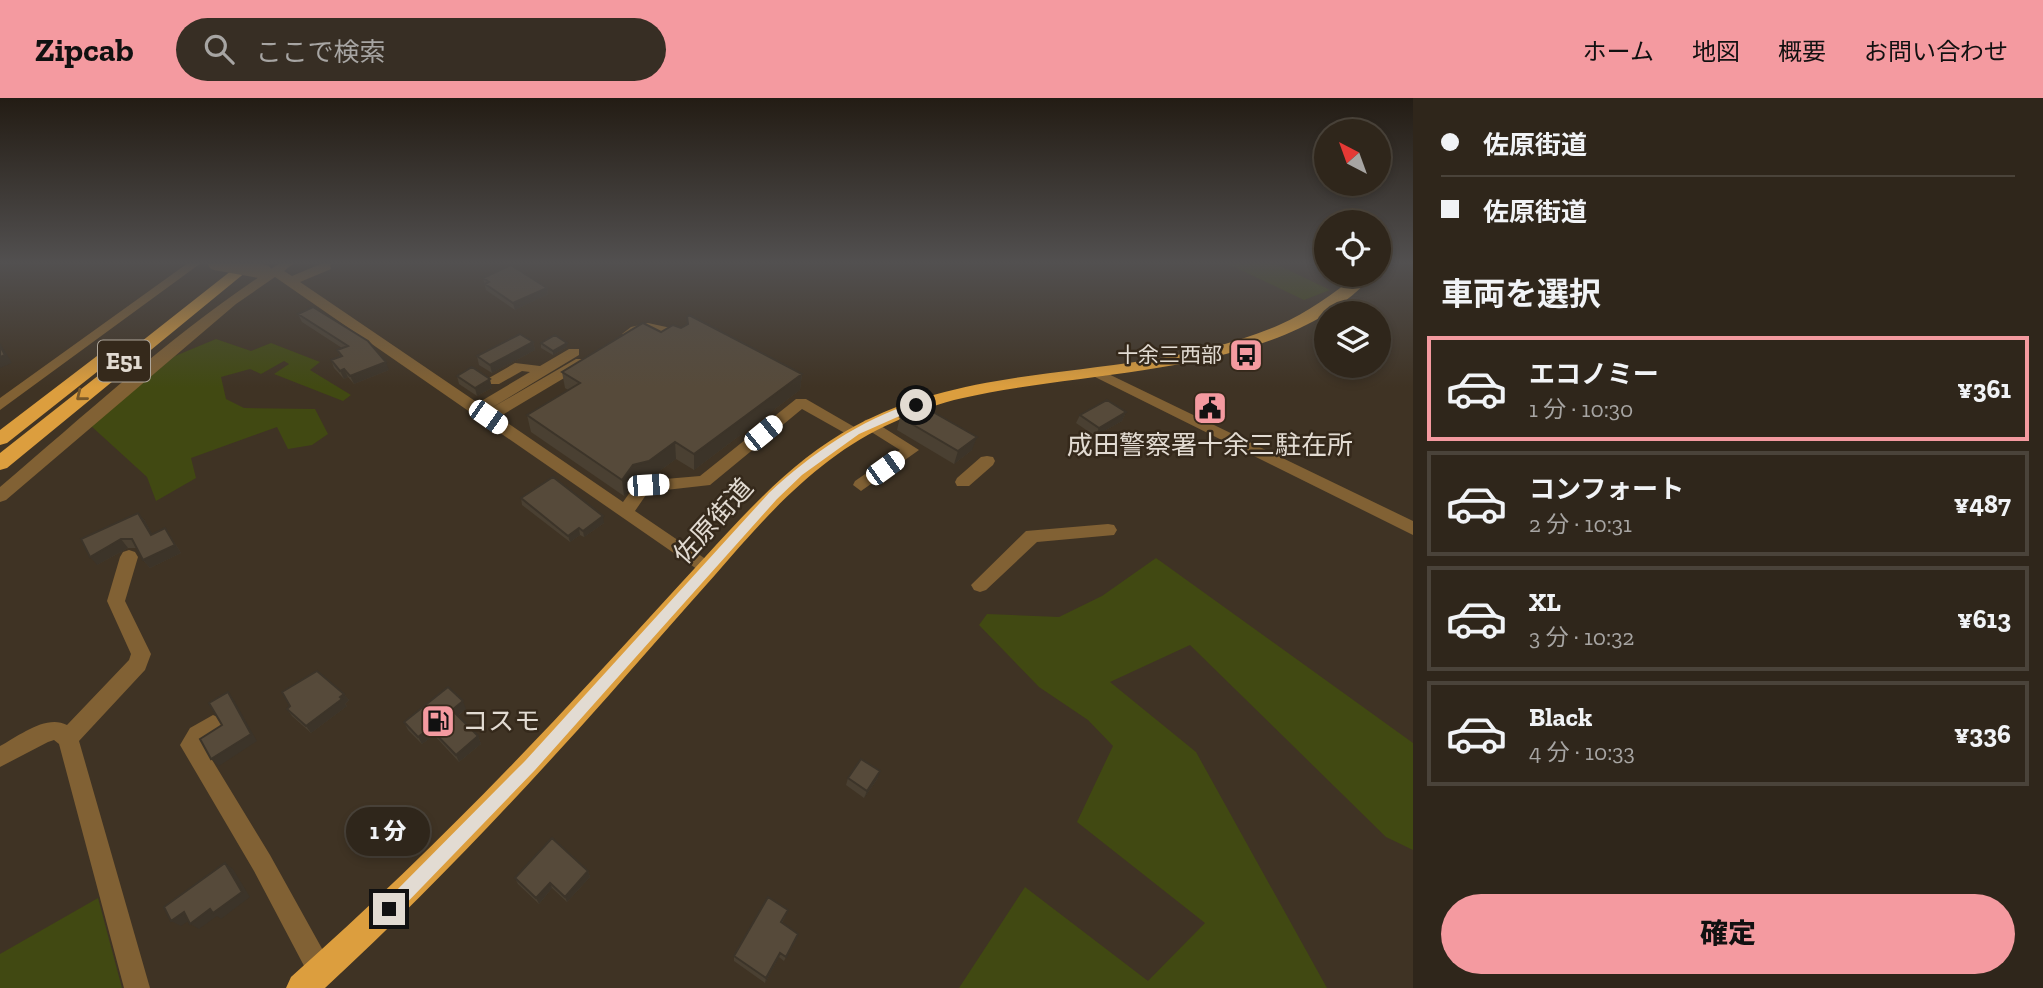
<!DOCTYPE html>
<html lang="ja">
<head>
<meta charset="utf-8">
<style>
	:root { --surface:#2f261b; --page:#372e24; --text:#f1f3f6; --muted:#a7a5a3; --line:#4a433a; --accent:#f49aa0 }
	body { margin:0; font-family:"Zilla Slab","Noto Sans JP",serif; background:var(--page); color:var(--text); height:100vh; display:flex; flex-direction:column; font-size:26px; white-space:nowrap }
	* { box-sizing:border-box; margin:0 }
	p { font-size:23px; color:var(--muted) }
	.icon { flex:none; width:38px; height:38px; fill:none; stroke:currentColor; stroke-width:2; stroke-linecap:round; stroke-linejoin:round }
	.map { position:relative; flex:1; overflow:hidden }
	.drawer { display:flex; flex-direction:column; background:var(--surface); width:630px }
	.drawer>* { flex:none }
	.top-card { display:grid; align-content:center; height:154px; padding:0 28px; background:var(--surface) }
	.needle { width:46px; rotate:319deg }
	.fabs { position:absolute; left:1314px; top:21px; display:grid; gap:14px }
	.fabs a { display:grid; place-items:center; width:77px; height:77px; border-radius:50%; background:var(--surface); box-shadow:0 4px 10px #0003,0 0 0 2px var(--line); font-size:35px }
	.end { position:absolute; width:32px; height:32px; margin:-16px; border:9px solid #e2dbd2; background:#111; box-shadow:0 0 0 4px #111 }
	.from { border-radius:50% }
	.bubble { position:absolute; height:49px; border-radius:24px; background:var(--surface); box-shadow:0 4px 10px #0003,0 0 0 2px var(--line); font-size:23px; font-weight:800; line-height:49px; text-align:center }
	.car { position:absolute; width:21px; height:42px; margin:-21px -10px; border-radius:9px; box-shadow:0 0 5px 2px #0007; background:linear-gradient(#fff 24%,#345 0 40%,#fff 0 76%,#345 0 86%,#fff 0) }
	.top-card b { display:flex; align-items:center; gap:24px; height:66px; font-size:26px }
	.top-card b+b { border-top:2px solid var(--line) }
	.top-card i { width:18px; height:18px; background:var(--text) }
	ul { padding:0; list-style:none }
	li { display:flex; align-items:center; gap:21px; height:105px; margin:0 14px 10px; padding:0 14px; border:4px solid var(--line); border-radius:0px }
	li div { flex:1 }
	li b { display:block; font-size:26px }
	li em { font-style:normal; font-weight:800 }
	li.on { border-color:var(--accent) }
	li>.icon { width:63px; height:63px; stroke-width:1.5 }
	h2 { padding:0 28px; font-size:32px; line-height:84px }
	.primary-button { display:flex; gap:14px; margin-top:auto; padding:14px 28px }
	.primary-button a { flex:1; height:80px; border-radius:42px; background:var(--accent); color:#111; font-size:28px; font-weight:800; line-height:80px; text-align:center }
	header { display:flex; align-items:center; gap:42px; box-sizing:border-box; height:98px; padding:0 35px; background:var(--accent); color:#111 }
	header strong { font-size:33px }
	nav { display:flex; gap:38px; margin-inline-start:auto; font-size:24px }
	.search { width:490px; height:63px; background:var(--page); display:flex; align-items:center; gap:18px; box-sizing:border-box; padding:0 24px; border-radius:38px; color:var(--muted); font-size:26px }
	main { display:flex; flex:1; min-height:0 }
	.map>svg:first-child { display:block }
	.green { fill:#414912 }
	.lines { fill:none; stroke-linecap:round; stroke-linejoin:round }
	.minor { fill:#816134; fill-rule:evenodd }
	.highway { fill:#dc9e3e; fill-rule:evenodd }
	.minor-bridge { stroke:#816134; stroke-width:14 }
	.wall { fill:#4a4032 }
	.shaded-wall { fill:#3c3429 }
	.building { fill:#564a3a; stroke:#3c3429; stroke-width:2 }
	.oneway { stroke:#785829 }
	.route { fill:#e2dbd2 }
	.labels { text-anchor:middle; stroke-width:5; stroke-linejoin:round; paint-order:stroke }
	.far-poi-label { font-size:21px; fill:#e2dbd2; stroke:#35291b; text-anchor:end }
	.shield { fill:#35291b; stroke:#aea69b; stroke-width:2 }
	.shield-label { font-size:24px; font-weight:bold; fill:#e2dbd2 }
	.poi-label { font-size:26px; fill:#e2dbd2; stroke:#35291b }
	.street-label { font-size:26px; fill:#e2dbd2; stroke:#35291b }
</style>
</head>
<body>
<header>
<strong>Zipcab</strong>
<div class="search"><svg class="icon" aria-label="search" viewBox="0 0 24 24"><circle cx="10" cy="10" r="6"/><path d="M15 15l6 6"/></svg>ここで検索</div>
<nav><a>ホーム</a><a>地図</a><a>概要</a><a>お問い合わせ</a></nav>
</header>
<main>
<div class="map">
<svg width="1413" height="890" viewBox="0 0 1413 890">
	<rect width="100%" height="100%" fill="#3f3324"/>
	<path class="green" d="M1226 165H1274L1330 192 1304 202Z
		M216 241 251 253 271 245 320 264 310 272 351 297 343 303 274 276 289 266 284 263 261 276 250 271 221 279 226 301 244 310 315 311 328 336 312 347 288 351 277 329 191 360 196 380 156 403 147 379 90 327 175 258Z
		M1156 460 1413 645V752L1386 739 1190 547 1110 584 1196 654 1327 890H959L1025 789 1148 883 1205 825 1077 724 1113 648 1088 622 1039 589 979 527 987 516 1059 519 1102 498Z
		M98 800 122 890H0V856Z"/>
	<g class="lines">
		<path class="minor" d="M188 165H201L0 312V300Z
			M280 165H294L284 173 292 178 323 165H331V171L300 184 478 305 530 274 522 273 499 286H489L487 283 489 280 515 265 540 268 569 251H579V257L488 312 576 261H586V267L499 319 623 404 636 386 642 383 700 378 796 301H806L863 334 855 339 850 338 802 311 710 387 648 394 635 413 713 466 716 471 713 476 707 478 275 179 236 206 6 402 0 404V389C85 317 169 239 262 177L259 174 261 171H271Z
			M648 225 671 230 687 240 680 244C650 235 662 230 629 240L622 236 631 229Z
			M1096 270 1413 423V437L1091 277 1089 274Z
			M870 321 919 352 861 393 853 387 855 383 900 352 865 330 862 326 865 322Z
			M987 358 993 359 995 363 993 367 969 388H957L955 384 957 380 981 359Z
			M1108 426 1114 427 1117 432 1114 437 1037 444 986 492 980 494 974 492 971 487 1026 433Z
			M129 452 135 454 138 459 125 503 151 556 145 572 79 643 150 890H124L59 646 54 642 48 644 0 669V648C19 638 46 616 67 627L129 562 131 556 107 503 120 459 123 454Z
			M213 617 220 620 224 627 220 634 203 647 270 757 330 865 334 874 330 883 321 887 312 883 254 773 180 647 190 630Z"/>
		<path class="highway" d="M241 165H257L7 370 0 372V355Z
			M1357 177H1373C1284 279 1086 271 963 300 939 305 916 314 894 324 819 357 768 416 715 477 680 516 645 556 610 596 519 698 426 797 325 890H286L291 879C397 785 497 685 593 581 631 540 668 499 706 458 751 409 795 360 855 328 986 258 1145 285 1279 227 1308 214 1333 196 1357 177Z
			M120 243 128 248 126 251 7 345 0 347V332L114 245Z"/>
		<path class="minor-bridge" d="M215 165 265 174"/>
	</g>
	<path class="wall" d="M483 180 547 190 548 196 515 212 486 192Z
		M298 216 389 272 354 286 348 279 344 281 334 270 331 262 340 258 337 252 342 250 302 224Z
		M687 219 802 276 800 292 694 372 676 361 650 380 635 384 624 398 531 334 527 317 568 292 565 290 562 274 661 234 681 230 687 226Z
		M533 244 535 252 492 275 479 267 477 258Z
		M541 245H567V249L553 257 541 250Z
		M457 278 492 290 477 298 459 286Z
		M1126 314 1122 323 1095 338 1076 325 1080 317Z
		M900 319 972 352 954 366 897 332Z
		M521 400 604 425 584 439 580 437 570 444 522 407Z
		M138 415 145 423 152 436 171 439 181 455 150 470 143 462 137 450H128L97 467Z
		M344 596 349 602 345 606 347 608 311 635 292 618 287 611Z
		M466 611 458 618 478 638 481 646 459 664 434 637 422 646 408 632 404 624Z
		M848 680H878L864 700 846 687Z
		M588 773 590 779 567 804 552 790 539 806 518 786 515 780Z
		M786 817 782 825 798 836 796 840 784 863 779 859 765 885 734 863V858Z"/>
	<path class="shaded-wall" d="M335 165H352L332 173 330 167Z
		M547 190 548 196 515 212 513 205Z
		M533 244 535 252 492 275 490 267Z
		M0 245 12 265 0 270Z
		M567 245V249L553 257V253Z
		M386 264 389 272 354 286 350 278Z
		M344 271 348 279 344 281 340 273Z
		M802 276 800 292 694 372V356Z
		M490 281 492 290 477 298 475 290Z
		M1126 314 1122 323 1095 338 1099 330Z
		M977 339 972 352 954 366 958 353Z
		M675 344 676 361 650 380 635 384 624 398 622 382 633 367Z
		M138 415 145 423 158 446 151 437Z
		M603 418 604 425 584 439 583 433Z
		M165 430 181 455 150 470 143 462Z
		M579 430 580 437 570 444 568 438Z
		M121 441 128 450 97 467 90 459Z
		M228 594 234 602 257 643 219 668 211 661 251 636Z
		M344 596 349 602 345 606 347 608 311 635 306 628Z
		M463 603 466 611 455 620 452 612Z
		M430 630 434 637 422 646 418 639Z
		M478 638 481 646 459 664 456 657Z
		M880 673 878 680 864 700 867 693Z
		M225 765 233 771 250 799 221 821 217 818 199 831 190 826Z
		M588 773 590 779 567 804 565 799Z
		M550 785 552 790 539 806 536 800Z
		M184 814 193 820 181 828 171 823Z
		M780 855 779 859 765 885 766 880Z"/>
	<path class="building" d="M511 167 547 190 513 205 485 186 489 184 483 180Z
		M313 209 368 243 386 264 350 278 344 271 340 273 331 262 342 258 337 252 348 248 298 216Z
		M689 217 802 276 694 356 675 344 649 363 633 367 622 382 527 317 580 285 562 274 643 225 661 234 673 227 681 230 688 226 687 219Z
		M520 236 533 244 490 267 477 258Z
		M555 237 567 245 553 253 541 245Z
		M0 248 5 257 0 259Z
		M472 269 490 281 475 290 457 278Z
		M1107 302 1126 314 1099 330 1080 317Z
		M919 306 977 339 958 353 900 319Z
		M553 379 603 418 583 433 579 430 568 438 521 400Z
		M138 415 151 437 165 430 175 447 143 462 132 441H121L90 459 81 441Z
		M317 573 344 596 340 599 342 601 306 628 287 611 290 608 282 594Z
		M448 589 463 603 452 612 478 638 456 657 430 630 418 639 404 624Z
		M228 594 251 636 211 661 200 641 222 627 209 605Z
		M861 661 880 673 867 693 848 680Z
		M552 740 588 773 565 799 550 785 536 800 515 780Z
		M225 765 242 794 213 815 210 811 190 826 184 814 171 823 164 809Z
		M768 799 788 812 781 824 798 836 786 859 780 855 766 880 734 858Z"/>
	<defs><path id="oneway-chevron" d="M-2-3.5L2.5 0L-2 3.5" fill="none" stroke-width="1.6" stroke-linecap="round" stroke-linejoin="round" transform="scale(1.75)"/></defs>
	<use class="oneway" href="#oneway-chevron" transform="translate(81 298) rotate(141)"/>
	<linearGradient id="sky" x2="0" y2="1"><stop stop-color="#231c14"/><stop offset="0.57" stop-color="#525050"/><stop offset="1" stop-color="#525050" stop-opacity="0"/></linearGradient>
	<rect width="1413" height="289" fill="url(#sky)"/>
	<path class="route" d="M916 304 920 305V309L859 336 802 377 777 401 535 672 395 817 389 819 384 817 381 811 384 805 525 663 769 395C812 355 860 322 916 304Z"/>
	<defs>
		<g id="bus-square" transform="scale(1.75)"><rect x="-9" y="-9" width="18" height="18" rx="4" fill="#f49aa0" stroke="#35291b"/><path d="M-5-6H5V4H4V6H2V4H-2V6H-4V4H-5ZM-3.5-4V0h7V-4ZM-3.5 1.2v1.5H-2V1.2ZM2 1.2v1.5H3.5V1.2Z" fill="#111"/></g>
		<g id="civic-square" transform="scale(1.75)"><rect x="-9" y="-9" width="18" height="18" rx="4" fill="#f49aa0" stroke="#35291b"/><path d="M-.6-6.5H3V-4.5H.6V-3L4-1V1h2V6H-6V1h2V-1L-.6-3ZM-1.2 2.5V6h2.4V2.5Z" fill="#111"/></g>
		<g id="fuel-square" transform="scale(1.75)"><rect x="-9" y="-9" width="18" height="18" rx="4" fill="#f49aa0" stroke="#35291b"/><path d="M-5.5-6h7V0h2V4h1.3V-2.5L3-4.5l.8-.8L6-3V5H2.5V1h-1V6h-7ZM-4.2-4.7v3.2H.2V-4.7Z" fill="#111"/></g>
	</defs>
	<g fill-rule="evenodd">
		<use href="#bus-square" x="1246" y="257"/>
		<use href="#civic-square" x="1210" y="310"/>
		<use href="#fuel-square" x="438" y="623"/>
	</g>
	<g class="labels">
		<g class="far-poi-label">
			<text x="1222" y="264">十余三西部</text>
		</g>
		<rect class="shield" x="98" y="242.5" width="52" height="41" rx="5"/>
		<g class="shield-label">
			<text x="124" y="271">E51</text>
		</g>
		<g class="poi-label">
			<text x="1210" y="356">成田警察署十余三駐在所</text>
			<text x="462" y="632" text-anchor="start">コスモ</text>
		</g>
		<g class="street-label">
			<text transform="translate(713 423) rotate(-48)" y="9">佐原街道</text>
		</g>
	</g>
</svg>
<div class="fabs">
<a><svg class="needle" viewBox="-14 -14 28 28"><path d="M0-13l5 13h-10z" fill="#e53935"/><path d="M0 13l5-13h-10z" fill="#a7a5a3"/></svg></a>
<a><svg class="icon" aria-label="locate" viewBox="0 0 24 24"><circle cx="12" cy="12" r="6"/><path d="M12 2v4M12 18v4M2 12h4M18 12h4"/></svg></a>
<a><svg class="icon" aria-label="layers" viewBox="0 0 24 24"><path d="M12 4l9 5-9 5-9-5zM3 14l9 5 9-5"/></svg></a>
</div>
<i class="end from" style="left:916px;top:307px"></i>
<i class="end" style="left:389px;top:811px"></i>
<div class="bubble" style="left:346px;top:709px;width:84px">1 分</div>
<i class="car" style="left:488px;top:319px;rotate:125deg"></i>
<i class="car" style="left:763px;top:335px;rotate:51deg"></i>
<i class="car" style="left:885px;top:370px;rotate:54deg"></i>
<i class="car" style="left:648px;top:387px;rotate:86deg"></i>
</div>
<section class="drawer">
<div class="top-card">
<b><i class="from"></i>佐原街道</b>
<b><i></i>佐原街道</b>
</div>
<h2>車両を選択</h2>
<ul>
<li class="on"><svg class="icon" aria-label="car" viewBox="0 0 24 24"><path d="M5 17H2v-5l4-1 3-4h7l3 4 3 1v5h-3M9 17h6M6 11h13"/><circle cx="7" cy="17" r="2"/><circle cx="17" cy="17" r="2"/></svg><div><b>エコノミー</b><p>1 分 · 10:30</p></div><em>¥361</em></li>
<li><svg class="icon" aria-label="car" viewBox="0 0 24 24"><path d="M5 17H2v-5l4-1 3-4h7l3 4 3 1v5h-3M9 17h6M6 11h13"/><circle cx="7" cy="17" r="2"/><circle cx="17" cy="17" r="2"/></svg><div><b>コンフォート</b><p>2 分 · 10:31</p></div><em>¥487</em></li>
<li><svg class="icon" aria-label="car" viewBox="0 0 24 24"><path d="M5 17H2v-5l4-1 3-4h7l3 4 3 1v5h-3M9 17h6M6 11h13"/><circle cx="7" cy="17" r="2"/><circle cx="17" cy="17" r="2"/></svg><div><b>XL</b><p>3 分 · 10:32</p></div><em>¥613</em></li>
<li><svg class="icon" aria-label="car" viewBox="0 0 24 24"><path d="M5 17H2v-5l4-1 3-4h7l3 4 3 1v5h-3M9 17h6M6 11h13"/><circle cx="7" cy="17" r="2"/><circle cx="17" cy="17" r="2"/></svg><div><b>Black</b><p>4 分 · 10:33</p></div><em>¥336</em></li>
</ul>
<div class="primary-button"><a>確定</a></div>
</section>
</main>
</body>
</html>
